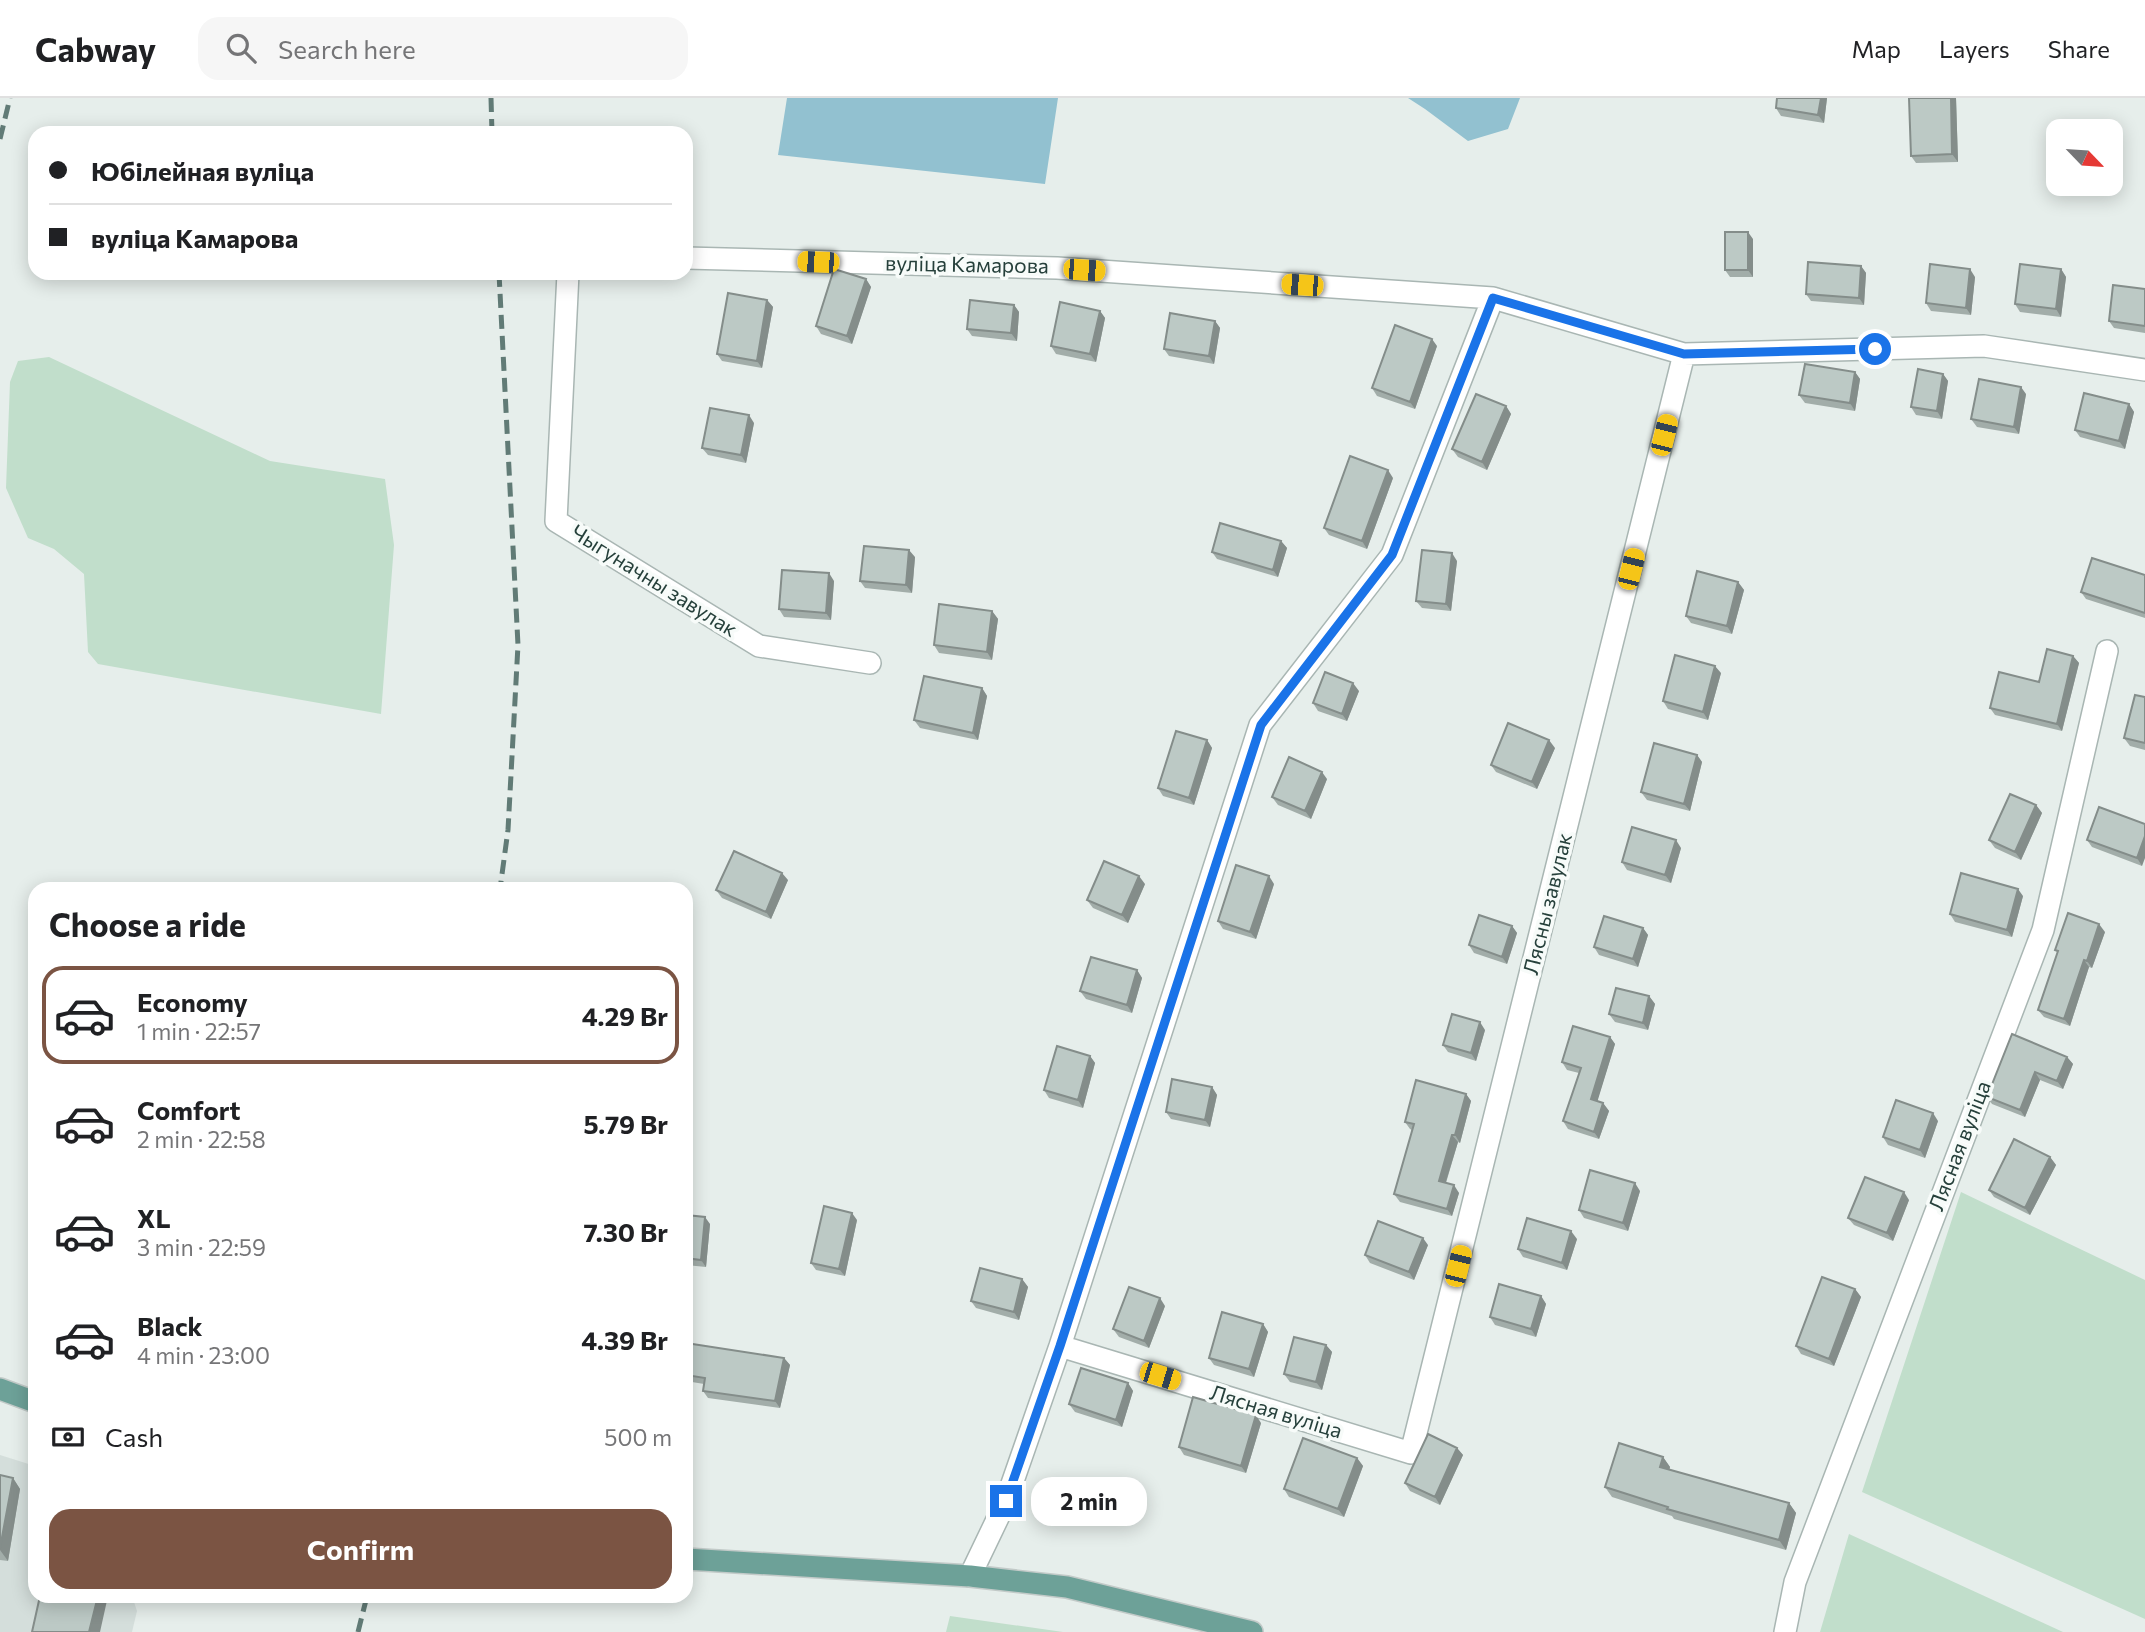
<!DOCTYPE html>
<html lang="en">
<head>
<meta charset="utf-8">
<style>
	:root { --surface:#fff; --page:#f6f6f6; --text:#202124; --muted:#757577; --line:#e0e0e0; --accent:#7b5443 }
	body { margin:0; font-family:Commissioner,sans-serif; background:var(--page); color:var(--text); height:100vh; display:flex; flex-direction:column; font-size:26px; white-space:nowrap }
	* { box-sizing:border-box; margin:0 }
	p { font-size:23px; color:var(--muted) }
	.icon { flex:none; width:38px; height:38px; fill:none; stroke:currentColor; stroke-width:2; stroke-linecap:round; stroke-linejoin:round }
	.map { position:relative; flex:1; overflow:hidden }
	.panel { position:absolute; left:28px; top:784px; width:665px; height:721px; display:flex; flex-direction:column; background:var(--surface); border-radius:21px; box-shadow:0 4px 18px #0003 }
	.panel>* { flex:none }
	.guide { position:absolute; left:28px; top:28px; width:665px; height:154px; border-radius:21px; box-shadow:0 4px 18px #0003; display:grid; align-content:center; height:154px; padding:0 21px; background:var(--surface) }
	.needle { width:46px; rotate:115deg }
	.tools { position:absolute; left:2046px; top:21px; display:grid; gap:14px }
	.tools a { display:grid; place-items:center; width:77px; height:77px; border-radius:14px; background:var(--surface); box-shadow:0 4px 18px #0003; font-size:35px }
	.end { position:absolute; width:32px; height:32px; margin:-16px; border:9px solid #1a73e8; background:#fff; box-shadow:0 0 0 4px #fff }
	.from { border-radius:50% }
	.bubble { position:absolute; height:49px; border-radius:21px; background:var(--surface); box-shadow:0 4px 18px #0003; font-size:23px; font-weight:700; line-height:49px; text-align:center }
	.car { position:absolute; width:21px; height:42px; margin:-21px -10px; border-radius:9px; box-shadow:0 0 5px 2px #0007; background:linear-gradient(#f5c518 24%,#345 0 40%,#f5c518 0 76%,#345 0 86%,#f5c518 0) }
	.guide b { display:flex; align-items:center; gap:24px; height:66px; font-size:26px }
	.guide b+b { border-top:2px solid var(--line) }
	.guide i { width:18px; height:18px; background:var(--text) }
	ul { padding:0; list-style:none }
	li { display:flex; align-items:center; gap:21px; height:98px; margin:0 14px 10px; padding:0 7px; border:4px solid transparent; border-radius:21px }
	li div { flex:1 }
	li b { display:block; font-size:26px }
	li em { font-style:normal; font-weight:700 }
	li.on { border-color:var(--accent) }
	li>.icon { width:63px; height:63px; stroke-width:1.5 }
	h2 { padding:0 21px; font-size:32px; line-height:84px }
	.pay { display:flex; align-items:center; gap:18px; height:77px; padding:0 21px; font-size:26px }
	.pay p { margin-inline-start:auto }
	.button { display:flex; gap:14px; margin-top:auto; padding:14px 21px }
	.button a { flex:1; height:80px; border-radius:21px; background:var(--accent); color:#fff; font-size:28px; font-weight:700; line-height:80px; text-align:center }
	header { display:flex; align-items:center; gap:42px; box-sizing:border-box; height:98px; padding:0 35px; background:var(--surface); border-bottom:2px solid var(--line) }
	header strong { font-size:33px }
	nav { display:flex; gap:38px; margin-inline-start:auto; font-size:24px }
	.search { width:490px; height:63px; background:var(--page); display:flex; align-items:center; gap:18px; box-sizing:border-box; padding:0 24px; border-radius:21px; color:var(--muted); font-size:26px }
	.map>svg:first-child { display:block }
	.built { fill:#d4dedb }
	.green { fill:#c1decb }
	.water { fill:#92c1d0 }
	.lines { fill:none; stroke-linecap:round; stroke-linejoin:round }
	.minor-casing { stroke:#a9b6b3; stroke-width:24 }
	.major-casing { stroke:#c2cac8; stroke-width:24 }
	.minor { stroke:#fff; stroke-width:21 }
	.major { stroke:#6da198; stroke-width:21 }
	.rail { stroke:#617b76; stroke-width:5; stroke-dasharray:14 7; stroke-linecap:butt }
	.wall { fill:#a2ada9 }
	.shaded-wall { fill:#848d8a }
	.building { fill:#bcc9c5; stroke:#848d8a; stroke-width:2 }
	.route { stroke:#1a73e8; stroke-width:9 }
	.labels { text-anchor:middle; stroke-width:7; stroke-linejoin:round; paint-order:stroke }
	.street-label { font-size:21px; fill:#26403b; stroke:#f7fbf9 }
</style>
</head>
<body>
<header>
<strong>Cabway</strong>
<div class="search"><svg class="icon" aria-label="search" viewBox="0 0 24 24"><circle cx="10" cy="10" r="6"/><path d="M15 15l6 6"/></svg>Search here</div>
<nav><a>Map</a><a>Layers</a><a>Share</a></nav>
</header>
<div class="map">
<svg width="2145" height="1534" viewBox="0 0 2145 1534">
	<rect width="100%" height="100%" fill="#e6eeeb"/>
	<path class="built" d="M0 1357 35 1368V1498H132L137 1513 132 1534H0Z"/>
	<path class="green" d="M49 259 270 363 385 381 394 447 381 616 98 566 88 554 84 476 54 451 28 440 6 390 10 284 18 263Z
		M1961 1094 2145 1182V1521L1862 1394Z
		M1849 1436 2063 1534H1820Z
		M950 1518 1063 1534H946Z"/>
	<path class="water" d="M787 0H1058L1045 86 778 57Z
		M1408 0H1520L1508 31 1468 43 1425 11Z"/>
	<g class="lines">
		<g class="minor-casing">
			<path id="minor" d="M686 160 1057 170 1493 200 1684 256 1984 248 2145 272
				M568 175 556 423 759 548 870 565
				M1060 1248 1411 1355 1684 256
				M970 1478 1006 1403 1060 1248 1260 627 1392 457 1493 200
				M1785 1534 1795 1484 2043 832 2107 553"/>
		</g>
		<g class="major-casing">
			<path id="major" d="M0 1291 35 1304
				M686 1461 970 1478 1067 1489 1252 1534"/>
		</g>
		<use href="#minor" class="minor"/>
		<use href="#major" class="major"/>
		<path class="rail" d="M491 0 492 35
			M0 41 10 0
			M499 175 518 547 508 732 500 791
			M358 1534 367 1498"/>
	</g>
	<path class="wall" d="M1777 0H1827L1824 25 1781 18 1776 10Z
		M1956 0 1958 64 1916 65 1911 58Z
		M1753 141V179H1730L1725 172Z
		M1861 168 1866 175 1864 207 1811 203 1806 196Z
		M2061 171 2066 179 2061 219 2020 214 2015 206Z
		M1975 179 1971 217 1931 213 1926 205Z
		M866 181 871 189 852 246 821 236 816 228Z
		M2145 191V235L2114 230 2109 223Z
		M767 202 773 209 762 270 722 263 717 256Z
		M1014 207 1019 214 1017 243 972 238 967 231Z
		M1100 213 1105 220 1096 264 1056 256 1051 248Z
		M1215 223 1220 230 1214 266 1169 258 1164 251Z
		M1437 248 1415 311 1377 298 1372 290Z
		M1855 274 1860 281 1855 313 1805 305 1799 297Z
		M1943 276 1948 283 1942 321 1916 317 1911 309Z
		M2026 296 2019 336 1977 329 1971 321Z
		M2129 306 2134 314 2125 351 2080 339 2075 332Z
		M1506 308 1511 316 1487 372 1458 359 1452 351Z
		M754 325 746 365 708 357 702 350Z
		M1393 380 1367 451 1329 437 1324 430Z
		M1281 443 1287 450 1278 479 1217 461 1212 454Z
		M915 459 912 495 865 490 860 483Z
		M1457 463 1451 513 1422 510 1416 503Z
		M2145 477V520L2086 501 2081 494Z
		M834 483 831 522 784 519 779 511Z
		M1738 484 1744 492 1732 536 1691 525 1686 518Z
		M992 513 998 521 992 562 939 555 934 547Z
		M2073 558 2079 565 2062 633 1995 617 1990 610 2039 584Z
		M1721 575 1708 622 1668 611 1663 603Z
		M982 590 987 598 978 642 920 630 914 622Z
		M1359 593 1347 623 1318 613 1313 605Z
		M2145 599V652L2130 648 2124 640Z
		M1207 642 1212 650 1194 707 1163 698 1158 690Z
		M1555 650 1537 691 1496 674 1491 667Z
		M1697 657 1702 664 1690 713 1647 702 1641 694Z
		M1327 681 1311 721 1278 707 1272 699Z
		M2036 707 2042 715 2021 762 1995 750 1989 742Z
		M2145 726 2142 768 2092 749 2087 742Z
		M1681 750 1671 785 1627 772 1622 764Z
		M788 782 771 821 722 800 716 792Z
		M1145 786 1128 825 1093 810 1087 802Z
		M1274 786 1256 841 1223 831 1218 823Z
		M2023 798 2012 839 1955 824 1950 816Z
		M1512 828 1517 835 1507 866 1474 855 1469 847Z
		M1643 830 1648 837 1638 869 1599 857 1594 849Z
		M2105 834 2092 870 2089 869 2070 928 2044 919 2038 912 2058 855 2055 852Z
		M1137 872 1142 880 1132 915 1086 901 1080 893Z
		M1649 898 1655 906 1648 932 1615 924 1609 916Z
		M1485 932 1476 963 1448 954 1443 947Z
		M1610 939 1615 946 1597 1003 1603 1005 1609 1013 1599 1041 1568 1031 1563 1023 1579 975 1567 972 1562 964Z
		M1090 958 1095 965 1083 1010 1049 1000 1044 992Z
		M2067 959 2073 966 2063 991 2040 982 2025 1019 1992 1006 1987 999Z
		M1212 989 1217 997 1210 1029 1171 1021 1166 1014Z
		M1466 996 1471 1003 1460 1045 1458 1044 1446 1085 1459 1095 1452 1118 1400 1104 1394 1096 1412 1032 1410 1031 1405 1024Z
		M1938 1023 1925 1060 1888 1047 1883 1039Z
		M2050 1059 2056 1067 2030 1117 1994 1099 1989 1092Z
		M1640 1093 1628 1133 1584 1120 1579 1112Z
		M1909 1102 1893 1143 1854 1127 1848 1120Z
		M686 1117 710 1126 706 1169 686 1167Z
		M857 1122 845 1178 816 1172 811 1165Z
		M1577 1141 1567 1172 1523 1159 1518 1151Z
		M1428 1147 1414 1182 1370 1165 1365 1157Z
		M1022 1181 1028 1189 1019 1222 976 1210 971 1203Z
		M1855 1191 1861 1199 1834 1268 1801 1256 1796 1248Z
		M1541 1198 1546 1206 1536 1239 1495 1227 1490 1219Z
		M1165 1208 1149 1250 1119 1239 1113 1231Z
		M1263 1226 1268 1234 1254 1279 1214 1267 1209 1260Z
		M686 1245 784 1260 790 1267 780 1310 708 1300 703 1293 704 1286 686 1283Z
		M1326 1247 1332 1254 1322 1292 1290 1284 1284 1276Z
		M1128 1285 1133 1293 1122 1329 1075 1314 1069 1306Z
		M1261 1325 1246 1375 1184 1357 1179 1349Z
		M1457 1350 1463 1357 1440 1407 1410 1393 1405 1385Z
		M1663 1359 1670 1369 1669 1372 1789 1405 1796 1415 1786 1452 1674 1421 1672 1418 1612 1399 1605 1389Z
		M1357 1360 1363 1368 1344 1419 1289 1399 1284 1391Z
		M0 1377 13 1380 20 1391 8 1463 0 1462Z"/>
	<path class="shaded-wall" d="M1821 0H1827L1824 25 1818 17Z
		M1951 0H1956L1958 64 1952 56Z
		M1748 134 1753 141V179L1748 172Z
		M1861 168 1866 175 1864 207 1859 200Z
		M1970 171 1975 179 1971 217 1966 210Z
		M2061 171 2066 179 2061 219 2056 211Z
		M866 181 871 189 852 246 847 238Z
		M767 202 773 209 762 270 757 263Z
		M1014 207 1019 214 1017 243 1011 235Z
		M1100 213 1105 220 1096 264 1090 256Z
		M1215 223 1220 230 1214 266 1209 258Z
		M1432 241 1437 248 1415 311 1410 304Z
		M1855 274 1860 281 1855 313 1850 305Z
		M1943 276 1948 283 1942 321 1937 313Z
		M2021 289 2026 296 2019 336 2014 329Z
		M2129 306 2134 314 2125 351 2119 343Z
		M1506 308 1511 316 1487 372 1482 364Z
		M749 317 754 325 746 365 741 357Z
		M1388 372 1393 380 1367 451 1362 443Z
		M1281 443 1287 450 1278 479 1273 472Z
		M909 452 915 459 912 495 906 487Z
		M1452 455 1457 463 1451 513 1446 506Z
		M829 475 834 483 831 522 826 515Z
		M1738 484 1744 492 1732 536 1727 528Z
		M992 513 998 521 992 562 987 554Z
		M2073 558 2079 565 2062 633 2057 626Z
		M1715 568 1721 575 1708 622 1703 614Z
		M1353 585 1359 593 1347 623 1342 616Z
		M982 590 987 598 978 642 973 635Z
		M1207 642 1212 650 1194 707 1189 700Z
		M1549 642 1555 650 1537 691 1532 684Z
		M1697 657 1702 664 1690 713 1684 706Z
		M1322 674 1327 681 1311 721 1305 713Z
		M2036 707 2042 715 2021 762 2015 754Z
		M2145 738V760L2142 768 2137 760Z
		M1676 742 1681 750 1671 785 1665 777Z
		M782 775 788 782 771 821 766 814Z
		M1139 778 1145 786 1128 825 1122 817Z
		M1269 778 1274 786 1256 841 1250 834Z
		M2018 791 2023 798 2012 839 2007 832Z
		M2099 826 2105 834 2092 870 2087 863Z
		M1512 828 1517 835 1507 866 1502 859Z
		M1643 830 1648 837 1638 869 1633 861Z
		M2084 862 2089 869 2070 928 2064 921Z
		M1137 872 1142 880 1132 915 1127 907Z
		M1649 898 1655 906 1648 932 1643 925Z
		M1480 924 1485 932 1476 963 1471 955Z
		M1610 939 1615 946 1596 1008 1591 1001Z
		M1090 958 1095 965 1083 1010 1078 1002Z
		M2067 959 2073 966 2063 991 2057 983Z
		M2035 974 2040 982 2025 1019 2020 1012Z
		M1212 989 1217 997 1210 1029 1205 1022Z
		M1466 996 1471 1003 1460 1045 1455 1037Z
		M1603 1005 1609 1013 1599 1041 1594 1034Z
		M1933 1015 1938 1023 1925 1060 1920 1052Z
		M1452 1037 1458 1044 1444 1090 1439 1083Z
		M2050 1059 2056 1067 2030 1117 2025 1110Z
		M1635 1085 1640 1093 1628 1133 1623 1125Z
		M1454 1087 1459 1095 1452 1118 1447 1111Z
		M1904 1094 1909 1102 1893 1143 1887 1135Z
		M852 1115 857 1122 845 1178 839 1171Z
		M705 1119 710 1126 706 1169 701 1162Z
		M1571 1133 1577 1141 1567 1172 1562 1165Z
		M1423 1140 1428 1147 1414 1182 1409 1174Z
		M1022 1181 1028 1189 1019 1222 1014 1214Z
		M1855 1191 1861 1199 1834 1268 1829 1261Z
		M1541 1198 1546 1206 1536 1239 1531 1231Z
		M1160 1200 1165 1208 1149 1250 1144 1243Z
		M1263 1226 1268 1234 1254 1279 1249 1271Z
		M1326 1247 1332 1254 1322 1292 1316 1284Z
		M784 1260 790 1267 780 1310 775 1303Z
		M1128 1285 1133 1293 1122 1329 1116 1322Z
		M1256 1317 1261 1325 1246 1375 1241 1368Z
		M1457 1350 1463 1357 1440 1407 1435 1399Z
		M1663 1359 1670 1369 1667 1380 1660 1369Z
		M1357 1360 1363 1368 1344 1419 1338 1411Z
		M13 1380 20 1391 8 1463 0 1452V1450Z
		M1789 1405 1796 1415 1786 1452 1779 1442Z
		M98 1498H108L100 1534H89Z"/>
	<path class="building" d="M1777 0H1821L1818 17 1776 10Z
		M1909 0H1951L1952 56 1911 58Z
		M1725 134H1748V172H1725Z
		M1808 164 1861 168 1859 200 1806 196Z
		M1930 166 1970 171 1966 210 1926 205Z
		M2020 166 2061 171 2056 211 2015 206Z
		M834 171 866 181 847 238 816 228Z
		M2113 187 2145 191V228L2109 223Z
		M728 195 767 202 757 263 717 256Z
		M970 202 1014 207 1011 235 967 231Z
		M1060 204 1100 213 1090 256 1051 248Z
		M1170 215 1215 223 1209 258 1164 251Z
		M1395 227 1432 241 1410 304 1372 290Z
		M1805 266 1855 274 1850 305 1799 297Z
		M1918 271 1943 276 1937 313 1911 309Z
		M1979 281 2021 289 2014 329 1971 321Z
		M2084 295 2129 306 2119 343 2075 332Z
		M1476 296 1506 308 1482 364 1452 351Z
		M710 310 749 317 741 357 702 350Z
		M1350 358 1388 372 1362 443 1324 430Z
		M1220 425 1281 443 1273 472 1212 454Z
		M864 448 909 452 906 487 860 483Z
		M1422 452 1452 455 1446 506 1416 503Z
		M2092 460 2145 477V515L2081 494Z
		M782 472 829 475 826 515 779 511Z
		M1697 473 1738 484 1727 528 1686 518Z
		M939 506 992 513 987 554 934 547Z
		M2047 551 2073 558 2057 626 1990 610 1999 574 2039 584Z
		M1675 557 1715 568 1703 614 1663 603Z
		M1325 574 1353 585 1342 616 1313 605Z
		M924 578 982 590 973 635 914 622Z
		M2135 597 2145 599V645L2124 640Z
		M1508 625 1549 642 1532 684 1491 667Z
		M1176 633 1207 642 1189 700 1158 690Z
		M1654 645 1697 657 1684 706 1641 694Z
		M1289 659 1322 674 1305 713 1272 699Z
		M2010 696 2036 707 2015 754 1989 742Z
		M2099 709 2145 726V738L2137 760 2087 742Z
		M1632 729 1676 742 1665 777 1622 764Z
		M734 753 782 775 766 814 716 792Z
		M1104 763 1139 778 1122 817 1087 802Z
		M1236 767 1269 778 1250 834 1218 823Z
		M1961 775 2018 791 2007 832 1950 816Z
		M2068 815 2099 826 2087 863 2084 862 2064 921 2038 912 2058 853 2055 852Z
		M1479 817 1512 828 1502 859 1469 847Z
		M1604 818 1643 830 1633 861 1594 849Z
		M1091 859 1137 872 1127 907 1080 893Z
		M1616 890 1649 898 1643 925 1609 916Z
		M1452 916 1480 924 1471 955 1443 947Z
		M1573 928 1610 939 1591 1001 1603 1005 1594 1034 1563 1023 1581 970 1562 964Z
		M2012 936 2067 959 2057 983 2035 974 2020 1012 1987 999Z
		M1057 948 1090 958 1078 1002 1044 992Z
		M1172 981 1212 989 1205 1022 1166 1014Z
		M1416 982 1466 996 1455 1037H1452L1439 1083 1454 1087 1447 1111 1394 1096 1414 1026 1405 1024Z
		M1896 1002 1933 1015 1920 1052 1883 1039Z
		M2014 1041 2050 1059 2025 1110 1989 1092Z
		M1590 1072 1635 1085 1623 1125 1579 1112Z
		M1865 1079 1904 1094 1887 1135 1848 1120Z
		M824 1108 852 1115 839 1171 811 1165Z
		M686 1117 705 1119 701 1162 686 1160Z
		M1527 1120 1571 1133 1562 1165 1518 1151Z
		M1378 1123 1423 1140 1409 1174 1365 1157Z
		M980 1170 1022 1181 1014 1214 971 1203Z
		M1822 1179 1855 1191 1829 1261 1796 1248Z
		M1499 1186 1541 1198 1531 1231 1490 1219Z
		M1129 1189 1160 1200 1144 1243 1113 1231Z
		M1222 1214 1263 1226 1249 1271 1209 1260Z
		M1294 1239 1326 1247 1316 1284 1284 1276Z
		M686 1245 784 1260 775 1303 703 1293 705 1280 686 1277Z
		M1081 1270 1128 1285 1116 1322 1069 1306Z
		M1193 1299 1256 1317 1241 1368 1179 1349Z
		M1428 1336 1457 1350 1435 1399 1405 1385Z
		M1303 1340 1357 1360 1338 1411 1284 1391Z
		M1619 1345 1663 1359 1660 1369 1789 1405 1779 1442 1667 1411 1668 1409 1605 1389Z
		M0 1377 13 1380 0 1450Z
		M40 1498H98L89 1534H32Z"/>
	<g class="lines">
		<path class="route" d="M1006 1403 1060 1248 1261 627 1392 457 1493 200 1684 256 1875 251"/>
	</g>
	<g class="labels">
		<g class="street-label">
			<text transform="translate(967 167) rotate(1)" y="7">вуліца Камарова</text>
			<text transform="translate(654 483) rotate(32)" y="7">Чыгуначны завулак</text>
			<text transform="translate(1548 806) rotate(-76)" y="7">Лясны завулак</text>
			<text transform="translate(1960 1048) rotate(-69)" y="7">Лясная вуліца</text>
			<text transform="translate(1276 1314) rotate(17)" y="7">Лясная вуліца</text>
		</g>
	</g>
</svg>
<div class="tools">
<a><svg class="needle" viewBox="-14 -14 28 28"><path d="M0-13l5 13h-10z" fill="#e53935"/><path d="M0 13l5-13h-10z" fill="#757577"/></svg></a>
</div>
<i class="end from" style="left:1875px;top:251px"></i>
<i class="end" style="left:1006px;top:1403px"></i>
<div class="bubble" style="left:1031px;top:1379px;width:116px">2 min</div>
<i class="car" style="left:818px;top:164px;rotate:272deg"></i>
<i class="car" style="left:1084px;top:172px;rotate:94deg"></i>
<i class="car" style="left:1302px;top:187px;rotate:274deg"></i>
<i class="car" style="left:1664px;top:337px;rotate:14deg"></i>
<i class="car" style="left:1631px;top:471px;rotate:14deg"></i>
<i class="car" style="left:1458px;top:1168px;rotate:14deg"></i>
<i class="car" style="left:1160px;top:1278px;rotate:107deg"></i>
<div class="guide">
<b><i class="from"></i>Юбілейная вуліца</b>
<b><i></i>вуліца Камарова</b>
</div>
<section class="panel">
<h2>Choose a ride</h2>
<ul>
<li class="on"><svg class="icon" aria-label="car" viewBox="0 0 24 24"><path d="M5 17H2v-5l4-1 3-4h7l3 4 3 1v5h-3M9 17h6M6 11h13"/><circle cx="7" cy="17" r="2"/><circle cx="17" cy="17" r="2"/></svg><div><b>Economy</b><p>1 min · 22:57</p></div><em>4.29 Br</em></li>
<li><svg class="icon" aria-label="car" viewBox="0 0 24 24"><path d="M5 17H2v-5l4-1 3-4h7l3 4 3 1v5h-3M9 17h6M6 11h13"/><circle cx="7" cy="17" r="2"/><circle cx="17" cy="17" r="2"/></svg><div><b>Comfort</b><p>2 min · 22:58</p></div><em>5.79 Br</em></li>
<li><svg class="icon" aria-label="car" viewBox="0 0 24 24"><path d="M5 17H2v-5l4-1 3-4h7l3 4 3 1v5h-3M9 17h6M6 11h13"/><circle cx="7" cy="17" r="2"/><circle cx="17" cy="17" r="2"/></svg><div><b>XL</b><p>3 min · 22:59</p></div><em>7.30 Br</em></li>
<li><svg class="icon" aria-label="car" viewBox="0 0 24 24"><path d="M5 17H2v-5l4-1 3-4h7l3 4 3 1v5h-3M9 17h6M6 11h13"/><circle cx="7" cy="17" r="2"/><circle cx="17" cy="17" r="2"/></svg><div><b>Black</b><p>4 min · 23:00</p></div><em>4.39 Br</em></li>
</ul>
<div class="pay"><svg class="icon" aria-label="cash" viewBox="0 0 24 24"><path d="M3 7h18v10H3z"/><circle cx="12" cy="12" r="2"/></svg>Cash<p>500 m</p></div>
<div class="button"><a>Confirm</a></div>
</section>
</div>
</body>
</html>
